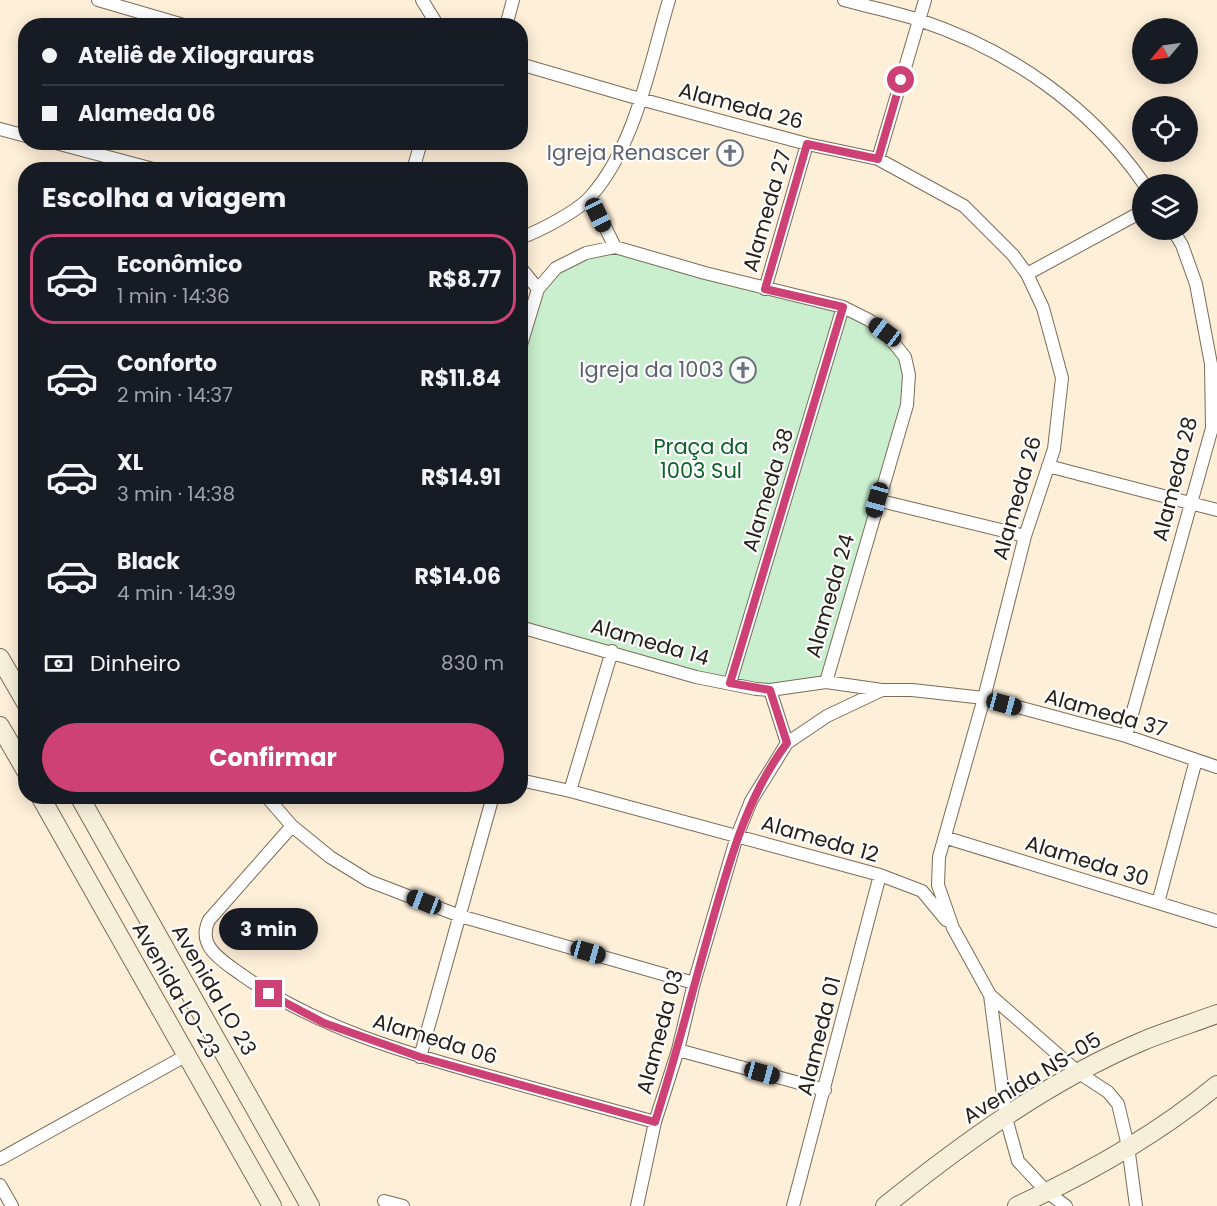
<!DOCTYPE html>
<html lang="pt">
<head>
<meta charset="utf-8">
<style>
	:root { --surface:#171b24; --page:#20242c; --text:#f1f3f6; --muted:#9ea1a6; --line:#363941; --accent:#cd4174 }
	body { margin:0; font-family:Poppins,sans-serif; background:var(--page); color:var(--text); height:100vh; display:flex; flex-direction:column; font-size:22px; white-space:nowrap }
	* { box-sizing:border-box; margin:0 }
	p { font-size:20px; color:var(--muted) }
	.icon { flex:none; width:33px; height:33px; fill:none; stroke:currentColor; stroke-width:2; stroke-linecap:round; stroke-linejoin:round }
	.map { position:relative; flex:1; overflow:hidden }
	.panel { position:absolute; left:18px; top:162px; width:510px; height:642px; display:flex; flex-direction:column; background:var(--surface); border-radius:24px; box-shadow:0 3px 15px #0003 }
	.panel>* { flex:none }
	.banner { position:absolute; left:18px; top:18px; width:510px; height:132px; border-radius:24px; box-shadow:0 3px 15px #0003; display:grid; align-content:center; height:132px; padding:0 24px; background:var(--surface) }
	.needle { width:39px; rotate:241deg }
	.controls { position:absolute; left:1132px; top:18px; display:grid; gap:12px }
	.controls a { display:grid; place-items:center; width:66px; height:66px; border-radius:50%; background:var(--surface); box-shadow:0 3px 15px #0003; font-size:30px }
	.end { position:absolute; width:27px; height:27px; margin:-14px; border:8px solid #cd4174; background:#fff; box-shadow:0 0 0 3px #fff }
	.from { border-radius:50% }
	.bubble { position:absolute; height:42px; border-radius:21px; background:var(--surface); box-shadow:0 3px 15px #0003; font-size:20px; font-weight:700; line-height:42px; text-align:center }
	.car { position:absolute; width:18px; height:36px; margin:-18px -9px; border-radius:8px; box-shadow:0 0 4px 2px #0007; background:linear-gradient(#222 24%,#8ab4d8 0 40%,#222 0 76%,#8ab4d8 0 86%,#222 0) }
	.banner b { display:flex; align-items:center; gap:21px; height:57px; font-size:22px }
	.banner b+b { border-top:2px solid var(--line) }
	.banner i { width:15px; height:15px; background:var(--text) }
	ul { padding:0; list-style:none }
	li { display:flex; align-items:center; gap:18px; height:90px; margin:0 12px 9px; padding:0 12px; border:3px solid transparent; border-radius:24px }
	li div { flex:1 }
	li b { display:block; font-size:22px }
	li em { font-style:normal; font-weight:700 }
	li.on { border-color:var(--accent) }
	li>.icon { width:54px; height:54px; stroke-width:1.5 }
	h2 { padding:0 24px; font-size:27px; line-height:72px }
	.pay { display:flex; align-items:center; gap:15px; height:66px; padding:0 24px; font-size:22px }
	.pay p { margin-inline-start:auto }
	.primary-button { display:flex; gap:12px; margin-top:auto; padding:12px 24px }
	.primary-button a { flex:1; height:69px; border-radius:36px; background:var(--accent); color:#fff; font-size:24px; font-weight:700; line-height:69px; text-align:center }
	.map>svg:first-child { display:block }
	.green { fill:#c9efce }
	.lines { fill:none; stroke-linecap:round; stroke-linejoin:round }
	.street-casing { stroke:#7a6c58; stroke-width:14 }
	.secondary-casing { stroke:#7a6c58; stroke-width:20 }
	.street { stroke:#fff; stroke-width:12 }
	.secondary { stroke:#f6efda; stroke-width:18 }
	.route { stroke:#cd4174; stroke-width:8 }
	.labels { text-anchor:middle; stroke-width:4.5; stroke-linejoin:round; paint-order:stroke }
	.street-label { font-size:21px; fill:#262118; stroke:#fefefe }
	.worship-label { font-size:21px; fill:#5b616d; stroke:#fefefe; text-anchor:end }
	.park-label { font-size:21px; fill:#0f612a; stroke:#fefefe }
</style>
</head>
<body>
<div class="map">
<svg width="1217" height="1206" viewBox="0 0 1217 1206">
	<rect width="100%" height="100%" fill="#feefd8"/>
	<path class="green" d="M615 247 853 312 905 357 902 426 826 682 770 690 696 677 521 623V347L538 287 570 260Z"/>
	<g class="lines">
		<g class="street-casing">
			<path id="street" d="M98 0 187 26
				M422 0 438 26
				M844 0C869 7 894 12 919 20 1010 50 1090 106 1144 184
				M506 26 513 0
				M520 64 640 99 807 144 878 159 964 206 1013 255 1027 274 1043 308 1062 378 1054 449 1025 536 984 698 939 857 938 885 953 928 990 995 1079 1073 1108 1092 1118 1104 1128 1146 1136 1206
				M0 129 26 136
				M52 142 157 170
				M878 159 925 0
				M109 170 112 158
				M413 170 421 142
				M590 197 615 247
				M520 238C540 231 578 211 591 196 636 145 650 63 669 0
				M520 267 538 289
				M1027 274 1143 211
				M765 289 807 144
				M520 348 538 289 556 268 586 253 615 247 705 273 843 307 869 320 885 332 905 357 909 375 907 405 826 682
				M1048 466 1217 510
				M877 500 1025 536
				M520 627 696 677 756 689 770 690 826 682 882 690
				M730 683 843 307
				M770 690 787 743
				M1126 736 1212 428 1211 364 1196 284 1182 245 1173 230
				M520 780 570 791 880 875 922 891 946 920
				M570 791 612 651
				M266 796 292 826 330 857 369 881 460 916 694 983
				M292 826 209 920C196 947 223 961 242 975 316 1027 402 1052 489 1076 544 1091 600 1107 655 1122
				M947 838 1217 921
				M1158 903 1196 760
				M990 995 1006 1118 1018 1161 1047 1192 1066 1206
				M678 1050 825 1090
				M420 1057 493 796
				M0 1159 187 1055
				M0 1185 12 1206
				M384 1201 403 1206
				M637 1206 655 1122 678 1050 694 983 737 836 751 801 787 743 827 716 882 690H912L984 698 1126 736 1217 767
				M793 1206 880 875"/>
		</g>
		<g class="secondary-casing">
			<path id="secondary" d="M0 658 26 703
				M0 726 26 771
				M40 796 272 1206
				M79 796 310 1206
				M885 1206C963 1143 1050 1080 1143 1041 1167 1031 1193 1023 1217 1014
				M1017 1206C1087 1174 1158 1134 1217 1085"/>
		</g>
		<use href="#street" class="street"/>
		<use href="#secondary" class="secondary"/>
	</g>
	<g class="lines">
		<path class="route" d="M269 994 324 1023 420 1057 655 1122C677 1053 694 984 714 915 732 853 748 795 787 743L770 690 730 683 843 307 765 289 807 144 878 159 901 80"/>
	</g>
	<defs>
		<g id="church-ring" transform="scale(1.35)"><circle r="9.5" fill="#fefefe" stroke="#6b7280" stroke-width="1.5"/><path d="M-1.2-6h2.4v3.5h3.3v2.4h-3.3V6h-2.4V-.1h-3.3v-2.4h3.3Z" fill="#6b7280"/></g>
	</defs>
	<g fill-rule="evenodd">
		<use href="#church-ring" x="730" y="153"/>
		<use href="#church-ring" x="743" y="370"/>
	</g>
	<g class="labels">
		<g class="street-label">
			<text transform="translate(741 106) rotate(15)" y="7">Alameda 26</text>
			<text transform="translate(767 211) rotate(-74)" y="7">Alameda 27</text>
			<text transform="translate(1175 479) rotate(-76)" y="7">Alameda 28</text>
			<text transform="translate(768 490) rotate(-73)" y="7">Alameda 38</text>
			<text transform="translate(1017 498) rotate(-74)" y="7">Alameda 26</text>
			<text transform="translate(830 596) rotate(-74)" y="7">Alameda 24</text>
			<text transform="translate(650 642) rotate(16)" y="7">Alameda 14</text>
			<text transform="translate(1106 713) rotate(16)" y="7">Alameda 37</text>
			<text transform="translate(820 839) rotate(16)" y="7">Alameda 12</text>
			<text transform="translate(1087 861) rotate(17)" y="7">Alameda 30</text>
			<text transform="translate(176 990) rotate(60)" y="7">Avenida LO-23</text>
			<text transform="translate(214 990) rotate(60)" y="7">Avenida LO 23</text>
			<text transform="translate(660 1032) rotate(-75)" y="7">Alameda 03</text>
			<text transform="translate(819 1036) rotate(-76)" y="7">Alameda 01</text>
			<text transform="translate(435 1039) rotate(17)" y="7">Alameda 06</text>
			<text transform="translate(1032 1078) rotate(-31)" y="7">Avenida NS-05</text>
		</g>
		<g class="worship-label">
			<text x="710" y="160">Igreja Renascer</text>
			<text x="724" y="377">Igreja da 1003</text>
		</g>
		<g class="park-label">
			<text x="701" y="454">Praça da<tspan x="701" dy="24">1003 Sul</tspan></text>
		</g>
	</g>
</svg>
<div class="controls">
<a><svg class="needle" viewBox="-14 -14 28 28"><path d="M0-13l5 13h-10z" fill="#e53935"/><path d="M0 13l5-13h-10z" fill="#9ea1a6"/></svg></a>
<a><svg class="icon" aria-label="locate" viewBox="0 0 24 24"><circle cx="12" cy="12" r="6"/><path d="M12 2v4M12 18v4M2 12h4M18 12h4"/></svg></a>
<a><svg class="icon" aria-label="layers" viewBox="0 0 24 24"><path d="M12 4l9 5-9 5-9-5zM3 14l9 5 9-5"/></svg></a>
</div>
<i class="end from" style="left:901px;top:80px"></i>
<i class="end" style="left:269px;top:994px"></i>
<div class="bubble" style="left:219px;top:908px;width:99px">3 min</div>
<i class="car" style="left:598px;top:215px;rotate:154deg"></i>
<i class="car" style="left:885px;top:332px;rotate:307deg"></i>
<i class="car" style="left:877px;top:500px;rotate:195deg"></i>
<i class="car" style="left:1004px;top:704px;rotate:105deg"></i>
<i class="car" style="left:424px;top:902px;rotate:291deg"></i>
<i class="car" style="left:588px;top:952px;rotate:106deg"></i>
<i class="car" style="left:762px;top:1073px;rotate:105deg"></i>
<div class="banner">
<b><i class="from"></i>Ateliê de Xilograuras</b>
<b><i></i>Alameda 06</b>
</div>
<section class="panel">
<h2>Escolha a viagem</h2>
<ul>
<li class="on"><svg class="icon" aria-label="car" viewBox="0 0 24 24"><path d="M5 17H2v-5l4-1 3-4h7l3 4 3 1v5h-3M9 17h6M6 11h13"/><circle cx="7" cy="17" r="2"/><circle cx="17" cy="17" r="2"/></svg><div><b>Econômico</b><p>1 min · 14:36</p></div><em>R$8.77</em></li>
<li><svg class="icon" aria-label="car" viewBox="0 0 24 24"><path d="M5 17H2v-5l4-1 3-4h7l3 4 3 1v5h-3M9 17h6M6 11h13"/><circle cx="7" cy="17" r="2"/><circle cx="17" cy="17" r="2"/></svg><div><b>Conforto</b><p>2 min · 14:37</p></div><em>R$11.84</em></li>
<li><svg class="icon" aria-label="car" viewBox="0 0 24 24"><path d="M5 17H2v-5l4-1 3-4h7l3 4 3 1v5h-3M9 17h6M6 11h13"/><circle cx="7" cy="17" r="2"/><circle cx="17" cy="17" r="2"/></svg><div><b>XL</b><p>3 min · 14:38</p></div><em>R$14.91</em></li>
<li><svg class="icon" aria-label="car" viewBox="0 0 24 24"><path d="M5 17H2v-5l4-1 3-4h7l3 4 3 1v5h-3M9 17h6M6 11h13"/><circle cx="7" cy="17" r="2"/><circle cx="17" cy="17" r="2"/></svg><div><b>Black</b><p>4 min · 14:39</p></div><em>R$14.06</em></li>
</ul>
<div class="pay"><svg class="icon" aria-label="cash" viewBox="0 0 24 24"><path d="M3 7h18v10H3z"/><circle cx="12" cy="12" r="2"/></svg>Dinheiro<p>830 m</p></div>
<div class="primary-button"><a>Confirmar</a></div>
</section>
</div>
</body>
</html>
